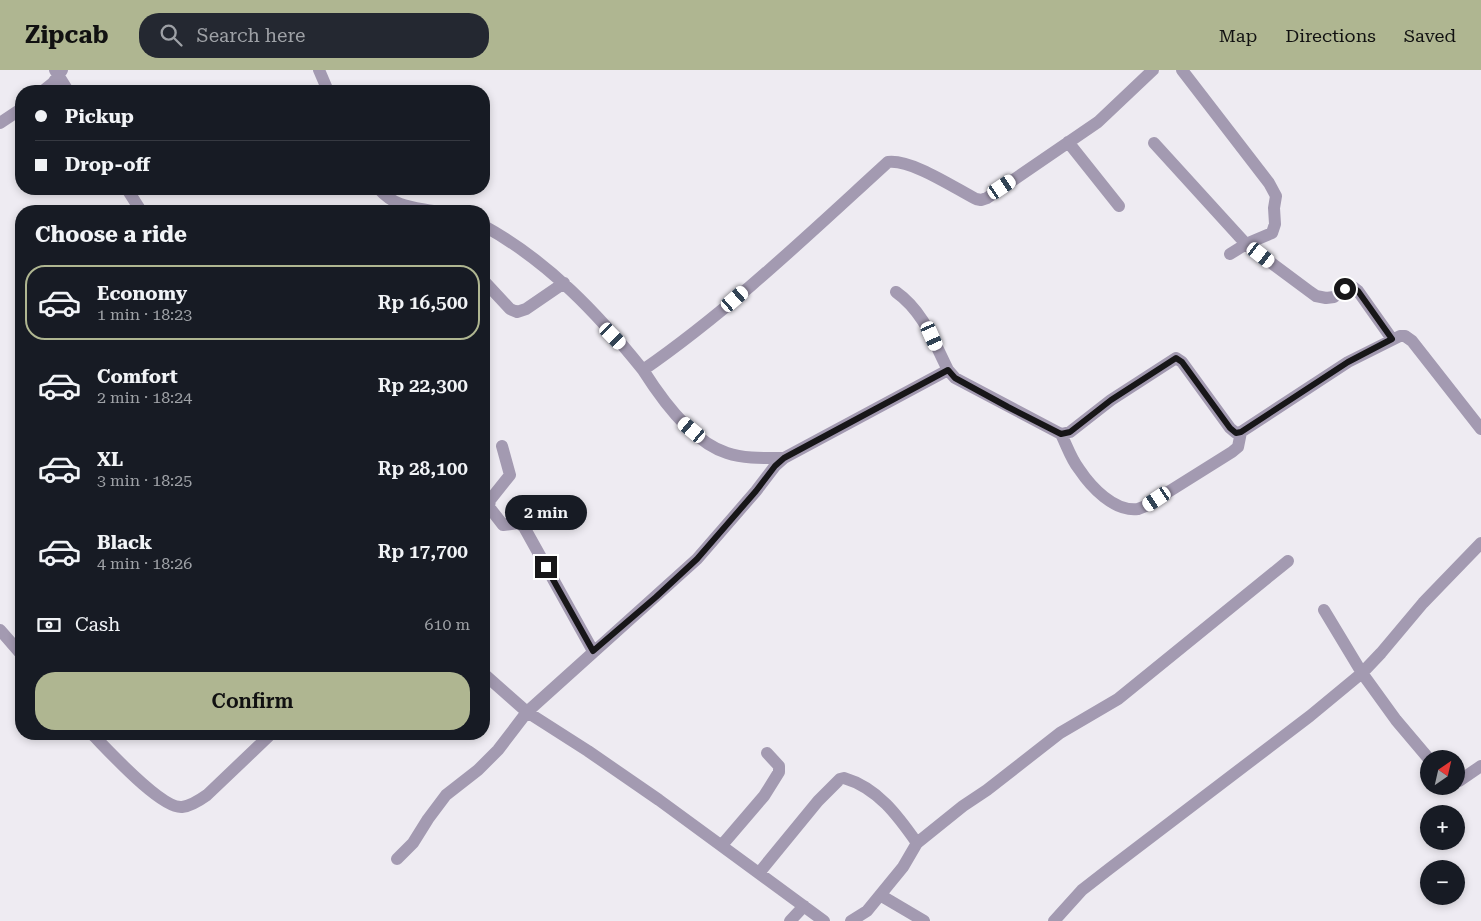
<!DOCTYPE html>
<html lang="en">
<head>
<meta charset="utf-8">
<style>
	:root { --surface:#171b24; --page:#242831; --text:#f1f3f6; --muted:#9ea1a6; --line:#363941; --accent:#afb691 }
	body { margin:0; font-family:"Roboto Serif",serif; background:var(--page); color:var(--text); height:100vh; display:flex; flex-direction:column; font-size:19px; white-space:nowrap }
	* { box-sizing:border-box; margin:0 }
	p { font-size:16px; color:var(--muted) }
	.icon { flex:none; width:28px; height:28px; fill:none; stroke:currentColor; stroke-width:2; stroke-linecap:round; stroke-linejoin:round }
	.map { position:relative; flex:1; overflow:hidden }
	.side { position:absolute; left:15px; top:135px; width:475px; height:535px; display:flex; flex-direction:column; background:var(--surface); border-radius:20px; box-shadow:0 2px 8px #0003 }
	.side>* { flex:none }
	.banner { position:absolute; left:15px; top:15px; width:475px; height:110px; border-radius:20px; box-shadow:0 2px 8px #0003; display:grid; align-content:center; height:110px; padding:0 20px; background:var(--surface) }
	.needle { width:32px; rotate:34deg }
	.fabs { position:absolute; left:1420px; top:680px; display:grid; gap:10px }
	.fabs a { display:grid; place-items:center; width:45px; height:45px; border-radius:50%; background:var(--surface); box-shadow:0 2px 8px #0003; font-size:25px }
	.end { position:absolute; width:22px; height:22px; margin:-11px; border:6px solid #171618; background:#fff; box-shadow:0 0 0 2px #fff }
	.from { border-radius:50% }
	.bubble { position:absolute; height:35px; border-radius:18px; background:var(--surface); box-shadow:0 2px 8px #0003; font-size:16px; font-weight:600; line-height:35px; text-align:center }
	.car { position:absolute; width:15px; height:30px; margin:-15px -8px; border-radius:6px; box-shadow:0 0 4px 1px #0007; background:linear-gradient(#fff 24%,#345 0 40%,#fff 0 76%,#345 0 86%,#fff 0) }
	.banner b { display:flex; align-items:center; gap:18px; height:48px; font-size:19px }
	.banner b+b { border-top:1px solid var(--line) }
	.banner i { width:12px; height:12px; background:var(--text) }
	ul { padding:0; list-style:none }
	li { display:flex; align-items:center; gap:15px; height:75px; margin:0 10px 8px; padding:0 10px; border:2px solid transparent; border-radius:20px }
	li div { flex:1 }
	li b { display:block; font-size:19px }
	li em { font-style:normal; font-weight:600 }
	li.on { border-color:var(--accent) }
	li>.icon { width:45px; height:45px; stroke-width:1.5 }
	h2 { padding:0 20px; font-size:22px; line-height:60px }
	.pay { display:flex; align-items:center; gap:12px; height:55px; padding:0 20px; font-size:19px }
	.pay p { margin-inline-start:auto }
	.cta { display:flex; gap:10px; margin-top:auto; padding:10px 20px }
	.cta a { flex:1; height:58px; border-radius:20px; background:var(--accent); color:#111; font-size:20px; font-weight:600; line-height:58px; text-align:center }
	header { display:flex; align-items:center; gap:30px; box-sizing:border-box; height:70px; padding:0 25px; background:var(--accent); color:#111 }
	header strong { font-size:24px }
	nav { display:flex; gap:28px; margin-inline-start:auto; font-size:18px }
	.search { width:350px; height:45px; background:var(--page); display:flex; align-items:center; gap:12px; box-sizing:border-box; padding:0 18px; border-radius:20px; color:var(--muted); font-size:19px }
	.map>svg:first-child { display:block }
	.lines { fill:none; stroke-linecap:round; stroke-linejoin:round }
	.street { stroke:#a39ab1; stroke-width:12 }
	.route { stroke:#171618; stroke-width:6 }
</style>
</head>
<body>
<header>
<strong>Zipcab</strong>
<div class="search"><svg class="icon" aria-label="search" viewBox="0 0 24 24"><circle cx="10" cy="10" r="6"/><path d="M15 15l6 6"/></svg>Search here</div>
<nav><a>Map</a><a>Directions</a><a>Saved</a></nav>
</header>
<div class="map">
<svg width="1481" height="851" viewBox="0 0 1481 851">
	<rect width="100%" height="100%" fill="#eeebf2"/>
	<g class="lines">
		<path class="street" d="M55 0 68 21
			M319 0 328 21
			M1182 0 1269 113 1276 126 1274 138 1275 154 1272 163 1246 174 1230 184
			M43 21 53 13 62 0
			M0 53 21 39
			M1068 72 1119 136
			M1154 73 1246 174 1309 221 1316 226 1326 228 1334 227 1345 219 1353 217 1358 221 1392 269
			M127 119 141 141
			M379 119C395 137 411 137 433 141
			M484 156C548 191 598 244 643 300 731 239 809 164 888 92 911 89 953 117 976 129L981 130 987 128 1098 52 1153 0
			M484 211 510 239 517 242 526 239 564 213
			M896 222C923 241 934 272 948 300
			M643 300C662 330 692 372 727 383 745 389 765 388 784 388
			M1061 364C1067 376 1071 389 1079 399 1091 417 1114 442 1138 439 1141 438 1146 436 1149 434L1232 382 1238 377 1241 362
			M502 376 510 405 490 430 489 437 503 455 519 453 524 457 593 581
			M1324 540 1362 603 1396 650 1429 689
			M0 560 21 584
			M484 604 527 642 588 681 659 730 824 851
			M92 664C108 680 161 739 182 737 191 736 200 730 207 725L271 664
			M1456 710 1459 711 1481 696
			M722 775 764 726 779 702V696L767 683
			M397 789 413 773 428 749 446 725 478 700 498 680 527 642 697 489 756 421 775 396 784 388 948 300 955 308 1061 364 1070 362 1111 330 1176 288 1182 292 1230 358 1236 363 1241 362 1348 292 1400 266H1405L1412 271 1481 359
			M759 803 818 731 840 709 844 708C878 718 898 746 917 773
			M880 825 924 851
			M790 851 804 836
			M851 851 867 841 903 797 917 773 963 736 987 720 1060 663 1118 629 1288 491
			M1054 851 1082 820 1109 799 1310 646 1362 603 1381 583 1423 533 1481 473"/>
	</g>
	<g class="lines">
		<path class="route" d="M546 497 593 581 656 527 697 489 756 421 775 396 784 388 948 300 955 308 1008 337 1061 364 1070 362 1111 330 1176 288 1182 292 1230 358 1236 363 1241 362 1348 292 1392 269 1358 221 1353 217 1345 219"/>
	</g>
</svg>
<div class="fabs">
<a><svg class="needle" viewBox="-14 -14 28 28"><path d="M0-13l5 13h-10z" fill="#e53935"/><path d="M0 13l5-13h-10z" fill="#9ea1a6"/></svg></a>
<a>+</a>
<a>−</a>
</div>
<i class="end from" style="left:1345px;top:219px"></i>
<i class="end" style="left:546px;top:497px"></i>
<div class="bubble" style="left:505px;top:425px;width:82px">2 min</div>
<i class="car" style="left:1002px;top:117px;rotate:56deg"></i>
<i class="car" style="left:1261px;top:185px;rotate:128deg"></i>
<i class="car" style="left:735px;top:229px;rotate:49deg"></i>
<i class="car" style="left:613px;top:266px;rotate:136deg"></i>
<i class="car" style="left:932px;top:266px;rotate:156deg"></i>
<i class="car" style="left:692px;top:360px;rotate:310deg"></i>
<i class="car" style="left:1157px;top:429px;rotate:236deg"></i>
<div class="banner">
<b><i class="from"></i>Pickup</b>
<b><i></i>Drop-off</b>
</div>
<section class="side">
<h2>Choose a ride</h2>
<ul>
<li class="on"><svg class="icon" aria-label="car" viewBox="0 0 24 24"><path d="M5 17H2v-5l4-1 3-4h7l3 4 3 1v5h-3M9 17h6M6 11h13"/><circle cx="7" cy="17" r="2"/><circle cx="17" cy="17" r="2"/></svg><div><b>Economy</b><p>1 min · 18:23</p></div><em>Rp 16,500</em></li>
<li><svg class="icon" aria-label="car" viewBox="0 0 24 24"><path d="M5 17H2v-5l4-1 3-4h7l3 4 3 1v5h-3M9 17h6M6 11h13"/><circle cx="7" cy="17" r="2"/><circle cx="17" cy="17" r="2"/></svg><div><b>Comfort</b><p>2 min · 18:24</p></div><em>Rp 22,300</em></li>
<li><svg class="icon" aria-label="car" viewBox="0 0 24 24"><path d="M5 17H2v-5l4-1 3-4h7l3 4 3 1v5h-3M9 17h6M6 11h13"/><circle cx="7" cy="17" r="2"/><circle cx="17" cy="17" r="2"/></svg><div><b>XL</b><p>3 min · 18:25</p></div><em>Rp 28,100</em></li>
<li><svg class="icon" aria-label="car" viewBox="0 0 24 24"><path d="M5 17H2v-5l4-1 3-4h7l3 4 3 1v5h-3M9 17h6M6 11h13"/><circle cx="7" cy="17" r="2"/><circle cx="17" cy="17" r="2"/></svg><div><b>Black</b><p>4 min · 18:26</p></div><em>Rp 17,700</em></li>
</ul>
<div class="pay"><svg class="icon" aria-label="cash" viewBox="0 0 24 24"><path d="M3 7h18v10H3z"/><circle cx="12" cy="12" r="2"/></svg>Cash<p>610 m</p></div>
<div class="cta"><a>Confirm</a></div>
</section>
</div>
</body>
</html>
